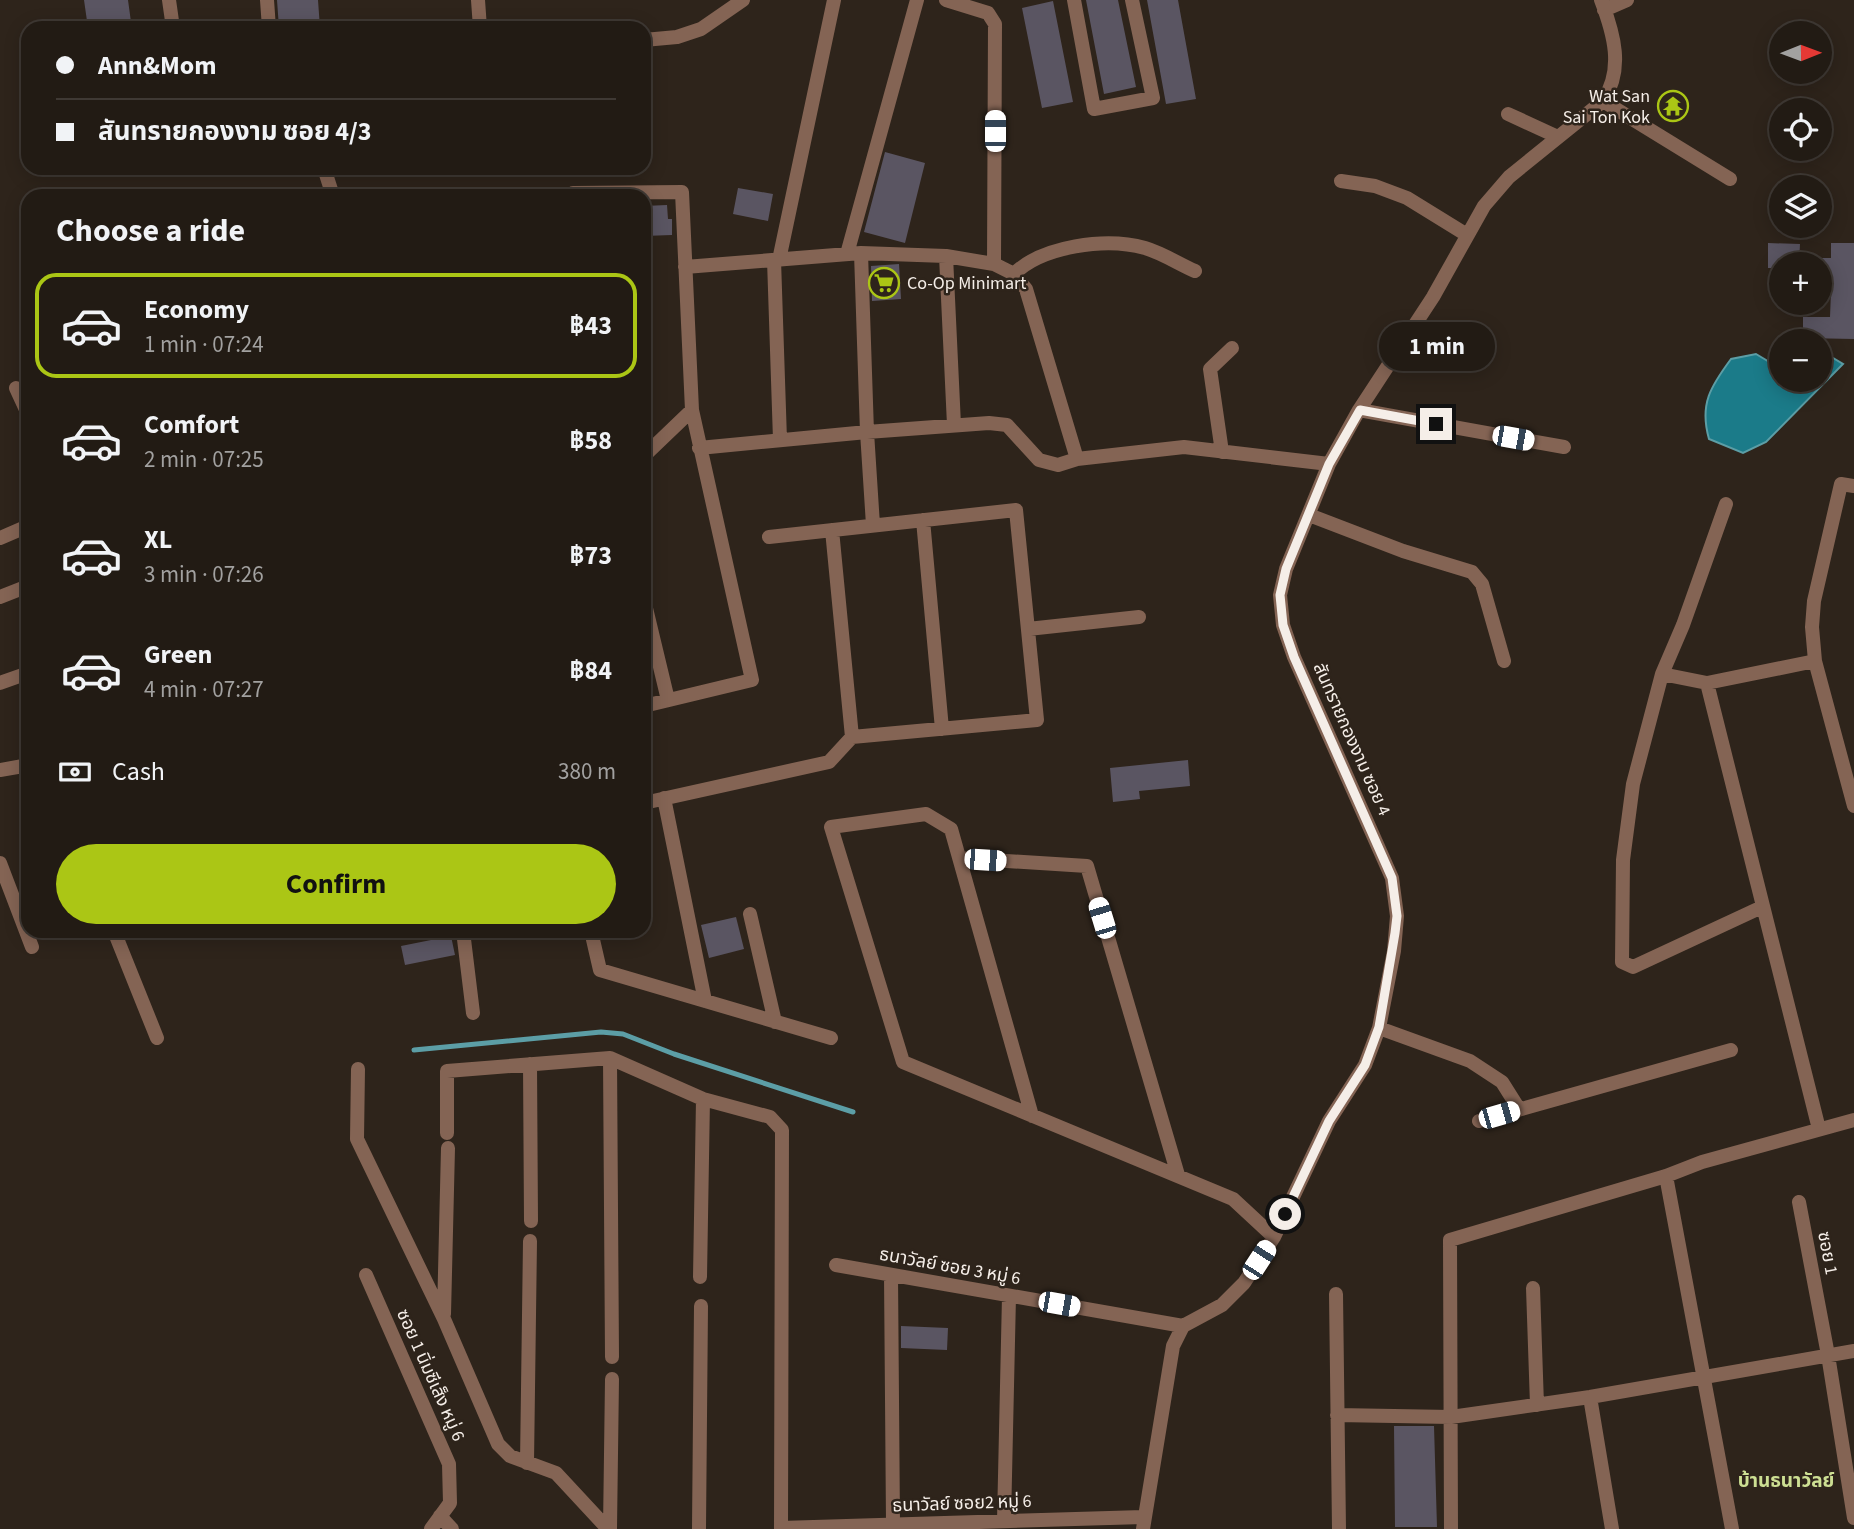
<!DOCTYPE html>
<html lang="en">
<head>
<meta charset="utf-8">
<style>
	:root { --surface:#221b14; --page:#2e2822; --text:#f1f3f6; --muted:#a2a1a0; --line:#3f3934; --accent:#abc615 }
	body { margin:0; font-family:"Source Sans 3","Noto Sans Thai",sans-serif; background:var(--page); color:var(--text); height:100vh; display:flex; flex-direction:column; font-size:26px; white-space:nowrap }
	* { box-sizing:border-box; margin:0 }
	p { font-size:23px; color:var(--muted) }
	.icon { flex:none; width:38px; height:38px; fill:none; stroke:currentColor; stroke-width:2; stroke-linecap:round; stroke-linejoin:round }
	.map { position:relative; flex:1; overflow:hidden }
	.details { position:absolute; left:21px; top:189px; width:630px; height:749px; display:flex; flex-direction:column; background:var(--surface); border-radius:21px; box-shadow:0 4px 18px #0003,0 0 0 2px var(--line) }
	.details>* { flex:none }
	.hud { position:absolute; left:21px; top:21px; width:630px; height:154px; border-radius:21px; box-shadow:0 4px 18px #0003,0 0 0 2px var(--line); display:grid; align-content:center; height:154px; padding:0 35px; background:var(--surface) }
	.needle { width:46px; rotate:89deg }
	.controls { position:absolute; left:1769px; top:21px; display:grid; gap:14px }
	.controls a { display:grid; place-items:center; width:63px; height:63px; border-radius:50%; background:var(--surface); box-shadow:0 4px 18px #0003,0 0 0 2px var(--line); font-size:35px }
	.end { position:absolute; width:32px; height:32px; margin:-16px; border:9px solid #f5eee8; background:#111; box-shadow:0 0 0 4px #111 }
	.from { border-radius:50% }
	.bubble { position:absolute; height:49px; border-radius:24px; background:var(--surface); box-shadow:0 4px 18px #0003,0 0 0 2px var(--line); font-size:23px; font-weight:700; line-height:49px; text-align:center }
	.car { position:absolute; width:21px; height:42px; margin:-21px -10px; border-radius:9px; box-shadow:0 0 5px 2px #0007; background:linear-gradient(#fff 24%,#345 0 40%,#fff 0 76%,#345 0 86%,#fff 0) }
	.hud b { display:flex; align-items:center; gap:24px; height:66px; font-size:26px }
	.hud b+b { border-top:2px solid var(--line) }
	.hud i { width:18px; height:18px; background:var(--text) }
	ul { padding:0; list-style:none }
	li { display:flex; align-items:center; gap:21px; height:105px; margin:0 14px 10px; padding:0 21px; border:4px solid transparent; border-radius:21px }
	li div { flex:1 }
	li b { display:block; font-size:26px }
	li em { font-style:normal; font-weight:700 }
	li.current { border-color:var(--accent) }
	li>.icon { width:63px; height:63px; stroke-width:1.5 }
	h2 { padding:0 35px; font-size:32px; line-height:84px }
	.pay { display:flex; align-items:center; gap:18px; height:77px; padding:0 35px; font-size:26px }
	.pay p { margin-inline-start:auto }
	.primary-button { display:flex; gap:14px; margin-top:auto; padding:14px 35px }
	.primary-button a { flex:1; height:80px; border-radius:42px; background:var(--accent); color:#111; font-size:28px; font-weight:700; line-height:80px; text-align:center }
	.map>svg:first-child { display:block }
	.water { fill:#1b7b89; stroke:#5c9ea6; stroke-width:2 }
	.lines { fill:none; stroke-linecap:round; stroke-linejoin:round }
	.stream { stroke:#5c9ea6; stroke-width:5 }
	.building { fill:#5a5562 }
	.minor { stroke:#846454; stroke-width:14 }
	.route { stroke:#f5eee8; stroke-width:9 }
	.labels { text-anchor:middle; stroke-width:5; stroke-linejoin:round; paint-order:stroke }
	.poi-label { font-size:18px; fill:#f5eee8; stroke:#2e241b; text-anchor:end }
	.street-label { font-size:18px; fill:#f5eee8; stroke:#2e241b }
	.neighbourhood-label { font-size:19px; font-weight:bold; fill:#cddf93; stroke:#2e241b }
</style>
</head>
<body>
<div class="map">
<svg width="1854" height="1529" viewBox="0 0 1854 1529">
	<rect width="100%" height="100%" fill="#2e241b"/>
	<path class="water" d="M1756 354 1781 369 1782 380H1820V356L1828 355 1843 364 1766 442 1743 453 1709 439C1699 404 1711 386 1731 359Z"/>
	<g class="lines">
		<path class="stream" d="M414 1050 601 1032 623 1034 674 1054 853 1112"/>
	</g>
	<path class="building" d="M84 0H128L131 22 88 28Z
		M277 0H318L320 28H279Z
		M1086 0H1118L1136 87 1104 94Z
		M1147 0H1178L1196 99 1166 104Z
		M1053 1 1073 102 1042 108 1022 8Z
		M885 152 925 163 905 243 864 232Z
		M738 188 773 194 768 221 733 214Z
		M667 205 668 219H672V235L644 236V206Z
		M1768 243 1800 244 1799 264H1782V268H1768Z
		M1831 243H1854V339L1803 338V317H1830L1831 291 1820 290V258H1831Z
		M899 264 901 299 872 301 871 266Z
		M1188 760 1190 786 1139 791 1140 799 1113 802 1110 768Z
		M736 917 744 949 709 958 701 925Z
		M451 936 455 955 405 965 401 946Z
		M901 1326 948 1328 947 1350 901 1348Z
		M1394 1426H1434L1437 1527H1395Z"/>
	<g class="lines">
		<path class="minor" d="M169 0 173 28
			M267 0 269 28
			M478 0 480 28
			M946 0 988 13 995 24 994 264
			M1074 0 1094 109 1153 98 1132 0
			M1604 10 1627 0
			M422 28H432
			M644 40 677 37 701 29 743 0
			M1603 101 1730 179
			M1508 114 1558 137
			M324 168 333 196
			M1341 181 1375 186 1407 198 1467 235
			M573 196V193L682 192 692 410 752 680 644 706
			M861 253 867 432 873 525
			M847 254 917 0
			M946 256 954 425
			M774 260 780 440
			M779 260 834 0
			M685 267 861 253 946 256 994 264 1014 274 1026 289 1077 459
			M1014 274C1042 246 1106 237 1145 248 1162 253 1179 264 1195 271
			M16 388 28 414
			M1359 410 1564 447
			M699 448 867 432 989 423 1007 425 1039 460 1058 465 1077 459 1184 447 1329 464
			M1222 452 1210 369 1232 348
			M644 456 692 410
			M1854 486 1841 484 1814 601 1812 627 1815 661 1854 806
			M1726 504 1683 625 1662 674 1633 784 1623 860 1622 962 1633 967 1762 907
			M1309 515 1403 551 1472 572 1482 584 1504 661
			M923 520 942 729
			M769 537 1016 510 1037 720 852 737
			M0 538 28 526
			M0 597 28 586
			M644 600 668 700
			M1028 629 1139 617
			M1662 674 1707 683 1815 661
			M0 683 28 673
			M1707 683 1819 1129
			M0 770 23 766 28 768
			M664 798 705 1001
			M644 803 829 762 852 737 832 530
			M960 858 1087 866 1178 1175
			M0 863 32 947
			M750 914 775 1022
			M114 931 157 1038
			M463 931 473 1013
			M591 931 600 970 831 1038
			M1379 1028 1470 1061 1502 1082 1519 1109
			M610 1058 612 1357
			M530 1064 531 1221
			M358 1069 357 1139 444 1319 498 1444 510 1456 556 1473 608 1529
			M1032 1116 951 829 926 814 831 827 903 1062 1233 1199 1274 1237
			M1479 1121 1731 1050
			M447 1133V1071L610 1058 703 1099 770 1117 782 1130 781 1528 1143 1517
			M1666 1176 1732 1529
			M1799 1202 1828 1355 1854 1518
			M836 1265 1183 1326
			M366 1275 449 1464 450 1503 431 1529
			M891 1275 893 1524
			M700 1277 703 1099
			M1533 1288 1537 1405
			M1336 1294 1339 1529
			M444 1314 448 1148
			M1590 1397 1612 1529
			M1337 1415 1451 1417 1590 1397 1854 1351
			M527 1463 530 1241
			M440 1516 452 1529
			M1004 1521 1009 1296
			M610 1529 612 1379
			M699 1529 701 1306
			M1143 1529 1173 1346 1183 1326 1222 1305 1244 1283 1274 1237 1329 1121 1365 1065 1379 1028 1394 951 1397 916 1392 878 1294 657 1283 625 1280 595 1286 569 1329 464 1359 410 1433 297 1484 206 1509 177 1603 101C1624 69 1614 34 1601 0
			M1451 1529 1450 1240 1666 1176 1702 1162 1854 1120"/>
	</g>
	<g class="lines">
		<path class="route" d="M1285 1214 1329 1121 1365 1065 1379 1027 1395 933 1397 916 1392 878 1294 657 1283 625 1280 595 1286 569 1329 464 1360 410 1436 424"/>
	</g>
	<defs>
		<g id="temple-ring" transform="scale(1.575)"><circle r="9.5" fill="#2e241b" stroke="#abc615" stroke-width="1.5"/><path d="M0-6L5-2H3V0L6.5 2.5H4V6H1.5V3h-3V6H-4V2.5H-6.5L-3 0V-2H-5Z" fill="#abc615"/></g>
		<g id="supermarket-ring" transform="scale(1.575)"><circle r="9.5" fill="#2e241b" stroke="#abc615" stroke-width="1.5"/><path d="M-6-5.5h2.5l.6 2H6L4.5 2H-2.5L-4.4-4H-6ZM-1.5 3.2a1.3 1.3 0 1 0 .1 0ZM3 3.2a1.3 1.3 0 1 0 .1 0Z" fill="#abc615"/></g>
	</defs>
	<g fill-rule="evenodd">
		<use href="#temple-ring" x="1673" y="106"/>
		<use href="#supermarket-ring" x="884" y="283"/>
	</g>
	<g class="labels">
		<g class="poi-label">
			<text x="1650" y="102">Wat San<tspan x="1650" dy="21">Sai Ton Kok</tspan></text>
			<text x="907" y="289" text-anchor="start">Co-Op Minimart</text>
		</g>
		<g class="street-label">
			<text transform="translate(1352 739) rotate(66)" y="6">สันทรายกองงาม ซอย 4</text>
			<text transform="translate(1828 1253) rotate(79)" y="6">ซอย 1</text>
			<text transform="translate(950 1266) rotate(10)" y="6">ธนาวัลย์ ซอย 3 หมู่ 6</text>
			<text transform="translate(431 1375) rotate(66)" y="6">ซอย 1 นิ่มซีเส็ง หมู่ 6</text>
			<text transform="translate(962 1503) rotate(-2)" y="6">ธนาวัลย์ ซอย2 หมู่ 6</text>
		</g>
		<g class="neighbourhood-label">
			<text x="1786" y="1487">บ้านธนาวัลย์</text>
		</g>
	</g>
</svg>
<div class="controls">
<a><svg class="needle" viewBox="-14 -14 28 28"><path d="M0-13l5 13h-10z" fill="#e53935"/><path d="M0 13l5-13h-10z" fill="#a2a1a0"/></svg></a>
<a><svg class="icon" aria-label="locate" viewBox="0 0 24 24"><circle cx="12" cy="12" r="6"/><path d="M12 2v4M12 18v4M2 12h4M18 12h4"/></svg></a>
<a><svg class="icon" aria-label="layers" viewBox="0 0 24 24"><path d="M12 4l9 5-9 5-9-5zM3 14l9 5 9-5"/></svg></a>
<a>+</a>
<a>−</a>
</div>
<i class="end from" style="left:1285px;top:1214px"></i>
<i class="end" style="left:1436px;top:424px"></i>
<div class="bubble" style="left:1379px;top:322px;width:116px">1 min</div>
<i class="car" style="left:995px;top:131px;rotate:0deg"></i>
<i class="car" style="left:1513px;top:438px;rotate:100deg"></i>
<i class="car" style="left:985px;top:860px;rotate:94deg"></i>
<i class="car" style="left:1102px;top:918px;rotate:343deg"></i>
<i class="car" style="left:1499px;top:1115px;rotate:74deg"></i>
<i class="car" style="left:1259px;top:1260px;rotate:33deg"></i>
<i class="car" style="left:1059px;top:1304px;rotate:100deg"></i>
<div class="hud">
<b><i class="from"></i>Ann&amp;Mom</b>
<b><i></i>สันทรายกองงาม ซอย 4/3</b>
</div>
<section class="details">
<h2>Choose a ride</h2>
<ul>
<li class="current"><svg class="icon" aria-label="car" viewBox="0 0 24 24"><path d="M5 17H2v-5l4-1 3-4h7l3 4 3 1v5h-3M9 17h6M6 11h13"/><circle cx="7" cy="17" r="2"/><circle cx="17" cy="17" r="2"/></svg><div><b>Economy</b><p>1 min · 07:24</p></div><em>฿43</em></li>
<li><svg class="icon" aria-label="car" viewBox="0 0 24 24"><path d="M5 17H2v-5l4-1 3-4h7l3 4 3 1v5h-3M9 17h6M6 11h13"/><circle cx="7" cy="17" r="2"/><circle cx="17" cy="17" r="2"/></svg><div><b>Comfort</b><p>2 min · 07:25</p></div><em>฿58</em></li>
<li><svg class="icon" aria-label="car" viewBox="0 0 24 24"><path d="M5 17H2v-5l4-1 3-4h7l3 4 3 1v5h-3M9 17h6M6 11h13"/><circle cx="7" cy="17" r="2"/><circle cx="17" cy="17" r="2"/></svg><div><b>XL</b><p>3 min · 07:26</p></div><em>฿73</em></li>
<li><svg class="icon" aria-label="car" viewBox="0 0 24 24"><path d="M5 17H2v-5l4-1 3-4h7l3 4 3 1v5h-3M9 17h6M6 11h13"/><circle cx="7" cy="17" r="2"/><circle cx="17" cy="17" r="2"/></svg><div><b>Green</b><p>4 min · 07:27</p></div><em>฿84</em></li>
</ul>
<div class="pay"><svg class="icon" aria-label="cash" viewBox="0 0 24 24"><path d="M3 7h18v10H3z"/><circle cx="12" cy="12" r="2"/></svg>Cash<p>380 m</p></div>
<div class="primary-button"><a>Confirm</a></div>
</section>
</div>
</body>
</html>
